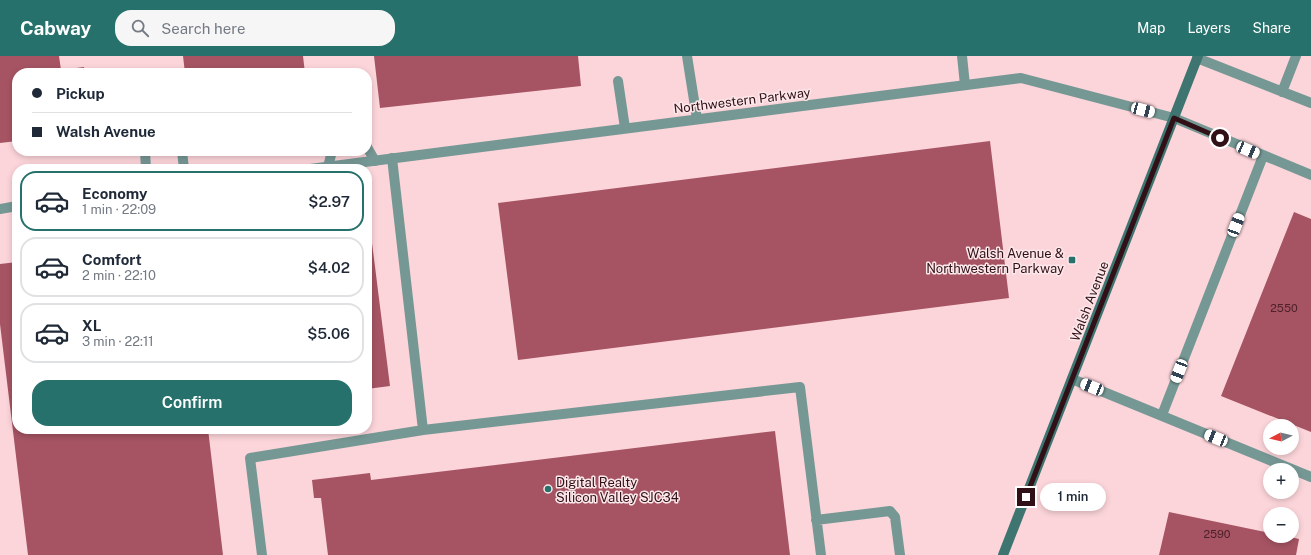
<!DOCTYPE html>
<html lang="en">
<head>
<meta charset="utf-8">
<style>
	:root { --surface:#fff; --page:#f6f6f7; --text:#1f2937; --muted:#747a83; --line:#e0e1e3; --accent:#27716c }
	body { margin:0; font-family:"Public Sans",sans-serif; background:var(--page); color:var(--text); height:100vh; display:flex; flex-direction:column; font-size:15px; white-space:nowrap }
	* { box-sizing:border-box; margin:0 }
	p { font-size:13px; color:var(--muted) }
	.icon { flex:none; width:22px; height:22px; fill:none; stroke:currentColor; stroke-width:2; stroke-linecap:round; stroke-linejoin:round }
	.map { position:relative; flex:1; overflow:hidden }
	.sheet { position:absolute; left:12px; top:108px; width:360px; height:270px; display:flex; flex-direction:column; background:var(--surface); border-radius:16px; box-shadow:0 2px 6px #0003 }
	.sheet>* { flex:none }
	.top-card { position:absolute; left:12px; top:12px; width:360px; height:88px; border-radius:16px; box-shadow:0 2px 6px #0003; display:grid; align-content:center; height:88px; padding:0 20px; background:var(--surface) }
	.needle { width:26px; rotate:263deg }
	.fabs { position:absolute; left:1263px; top:363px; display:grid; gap:8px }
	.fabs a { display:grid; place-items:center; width:36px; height:36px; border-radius:50%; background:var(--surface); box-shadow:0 2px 6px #0003; font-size:20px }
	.end { position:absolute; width:18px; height:18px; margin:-9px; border:5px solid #311017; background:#fff; box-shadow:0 0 0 2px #fff }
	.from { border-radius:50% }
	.bubble { position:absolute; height:28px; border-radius:14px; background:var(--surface); box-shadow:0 2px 6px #0003; font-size:13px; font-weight:600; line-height:28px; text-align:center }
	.car { position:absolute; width:12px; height:24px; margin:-12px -6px; border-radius:5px; box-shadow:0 0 3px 1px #0007; background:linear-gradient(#fff 24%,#345 0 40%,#fff 0 76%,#345 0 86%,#fff 0) }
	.top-card b { display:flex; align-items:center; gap:14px; height:38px; font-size:15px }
	.top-card b+b { border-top:1px solid var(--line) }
	.top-card i { width:10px; height:10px; background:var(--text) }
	ul { padding:7px 0 0; list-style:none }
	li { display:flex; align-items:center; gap:12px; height:60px; margin:0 8px 6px; padding:0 12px; border:2px solid var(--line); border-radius:16px }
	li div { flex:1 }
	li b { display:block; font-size:15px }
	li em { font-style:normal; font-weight:600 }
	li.active { border-color:var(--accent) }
	li>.icon { width:36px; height:36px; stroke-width:1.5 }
	.action { display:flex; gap:8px; margin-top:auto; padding:8px 20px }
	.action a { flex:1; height:46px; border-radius:16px; background:var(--accent); color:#fff; font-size:16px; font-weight:600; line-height:46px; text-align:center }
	header { display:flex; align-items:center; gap:24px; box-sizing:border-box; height:56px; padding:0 20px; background:var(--accent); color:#fff }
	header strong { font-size:19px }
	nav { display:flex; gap:22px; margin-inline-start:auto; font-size:14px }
	.search { width:280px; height:36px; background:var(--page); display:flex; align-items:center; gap:10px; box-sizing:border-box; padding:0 14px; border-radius:16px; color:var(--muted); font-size:15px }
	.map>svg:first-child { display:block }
	.building { fill:#a65463 }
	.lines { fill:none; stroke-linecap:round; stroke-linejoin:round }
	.lane { stroke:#769895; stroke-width:10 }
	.street { stroke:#769895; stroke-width:10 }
	.secondary { stroke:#3f7571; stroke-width:10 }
	.route { stroke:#311017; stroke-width:5 }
	.poi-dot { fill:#27716c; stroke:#fce8ea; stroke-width:1.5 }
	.labels { text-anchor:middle; stroke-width:3; stroke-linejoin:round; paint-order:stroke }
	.number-label { font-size:11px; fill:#4e212a }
	.street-label { font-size:13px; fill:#311017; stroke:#fce8ea }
	.poi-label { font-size:13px; fill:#311017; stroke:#fce8ea; text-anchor:end }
</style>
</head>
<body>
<header>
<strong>Cabway</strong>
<div class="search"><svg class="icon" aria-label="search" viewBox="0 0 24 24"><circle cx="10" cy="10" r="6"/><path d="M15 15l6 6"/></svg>Search here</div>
<nav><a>Map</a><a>Layers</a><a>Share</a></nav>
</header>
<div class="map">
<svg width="1311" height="499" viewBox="0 0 1311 499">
	<rect width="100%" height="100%" fill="#fcd5da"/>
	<path class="building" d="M0 0H59L61 14 84 11 85 17H17V85L0 87Z
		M183 0H303L305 17H185Z
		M374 0H578L581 30 380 52Z
		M990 85 1009 242 518 304 498 147Z
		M1294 156 1311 163V376L1221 340Z
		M367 163H369L390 330 367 333Z
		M17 206V373H208L223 499H28L0 268V208Z
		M775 375 790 499H328L321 442H314L312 424 370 417 371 424Z
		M1169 456 1270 477V480H1286L1299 483 1296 499H1159Z"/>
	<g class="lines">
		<path class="lane" d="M687 0 697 63
			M962 0 965 29
			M1197 2 1311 47
			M618 25 625 72
			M1282 36 1296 0
			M1174 62 1311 119
			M367 91 375 105
			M145 95 146 113
			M182 95 184 113
			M392 102 423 374 800 331 821 499
			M328 111 332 95
			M1072 323 1311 421
			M1162 359 1263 100
			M816 464 890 455 895 461 900 499
			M262 499 250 402 423 374"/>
		<path class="street" d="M310 113 1021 22 1174 62
			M0 153 17 150"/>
		<path class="secondary" d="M1003 499 1198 0"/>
	</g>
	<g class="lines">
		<path class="route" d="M1026 441 1174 62 1220 82"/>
	</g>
	<g class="poi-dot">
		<rect x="1068" y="200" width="8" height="8" rx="2"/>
		<circle cx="548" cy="433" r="4"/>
	</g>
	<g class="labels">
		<g class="number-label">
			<text x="1284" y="256">2550</text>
			<text x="1217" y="482">2590</text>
		</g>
		<g class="street-label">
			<text transform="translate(742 44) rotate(-7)" y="5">Northwestern Parkway</text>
			<text transform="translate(1089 245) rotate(-69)" y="5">Walsh Avenue</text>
		</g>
		<g class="poi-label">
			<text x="1064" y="202">Walsh Avenue &amp;<tspan x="1064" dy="15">Northwestern Parkway</tspan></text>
			<text x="556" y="431" text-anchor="start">Digital Realty<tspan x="556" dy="15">Silicon Valley SJC34</tspan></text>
		</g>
	</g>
</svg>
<div class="fabs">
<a><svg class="needle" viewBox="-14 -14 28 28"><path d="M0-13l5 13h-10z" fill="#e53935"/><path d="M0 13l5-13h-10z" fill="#747a83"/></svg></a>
<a>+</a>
<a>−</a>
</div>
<i class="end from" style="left:1220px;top:82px"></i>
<i class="end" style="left:1026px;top:441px"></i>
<div class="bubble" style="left:1040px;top:427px;width:66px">1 min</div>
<i class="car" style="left:1143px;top:54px;rotate:105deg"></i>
<i class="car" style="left:1248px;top:94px;rotate:113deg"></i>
<i class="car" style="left:1236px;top:169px;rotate:21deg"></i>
<i class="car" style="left:1179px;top:315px;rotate:201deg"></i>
<i class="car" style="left:1092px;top:331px;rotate:292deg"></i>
<i class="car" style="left:1216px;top:382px;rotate:292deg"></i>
<div class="top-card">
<b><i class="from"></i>Pickup</b>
<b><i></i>Walsh Avenue</b>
</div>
<section class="sheet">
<ul>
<li class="active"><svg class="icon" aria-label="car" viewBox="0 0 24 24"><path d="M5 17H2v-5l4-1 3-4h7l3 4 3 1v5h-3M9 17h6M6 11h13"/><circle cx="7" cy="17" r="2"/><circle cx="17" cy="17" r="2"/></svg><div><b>Economy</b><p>1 min · 22:09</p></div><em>$2.97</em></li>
<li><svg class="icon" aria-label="car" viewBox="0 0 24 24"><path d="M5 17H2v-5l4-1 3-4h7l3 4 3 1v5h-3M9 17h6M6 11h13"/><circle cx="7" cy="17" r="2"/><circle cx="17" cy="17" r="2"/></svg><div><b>Comfort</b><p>2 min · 22:10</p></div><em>$4.02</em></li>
<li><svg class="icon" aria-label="car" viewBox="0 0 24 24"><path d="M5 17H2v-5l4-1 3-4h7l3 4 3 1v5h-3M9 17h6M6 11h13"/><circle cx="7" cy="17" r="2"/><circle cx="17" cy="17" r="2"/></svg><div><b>XL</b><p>3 min · 22:11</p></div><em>$5.06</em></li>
</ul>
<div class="action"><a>Confirm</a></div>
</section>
</div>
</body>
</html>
